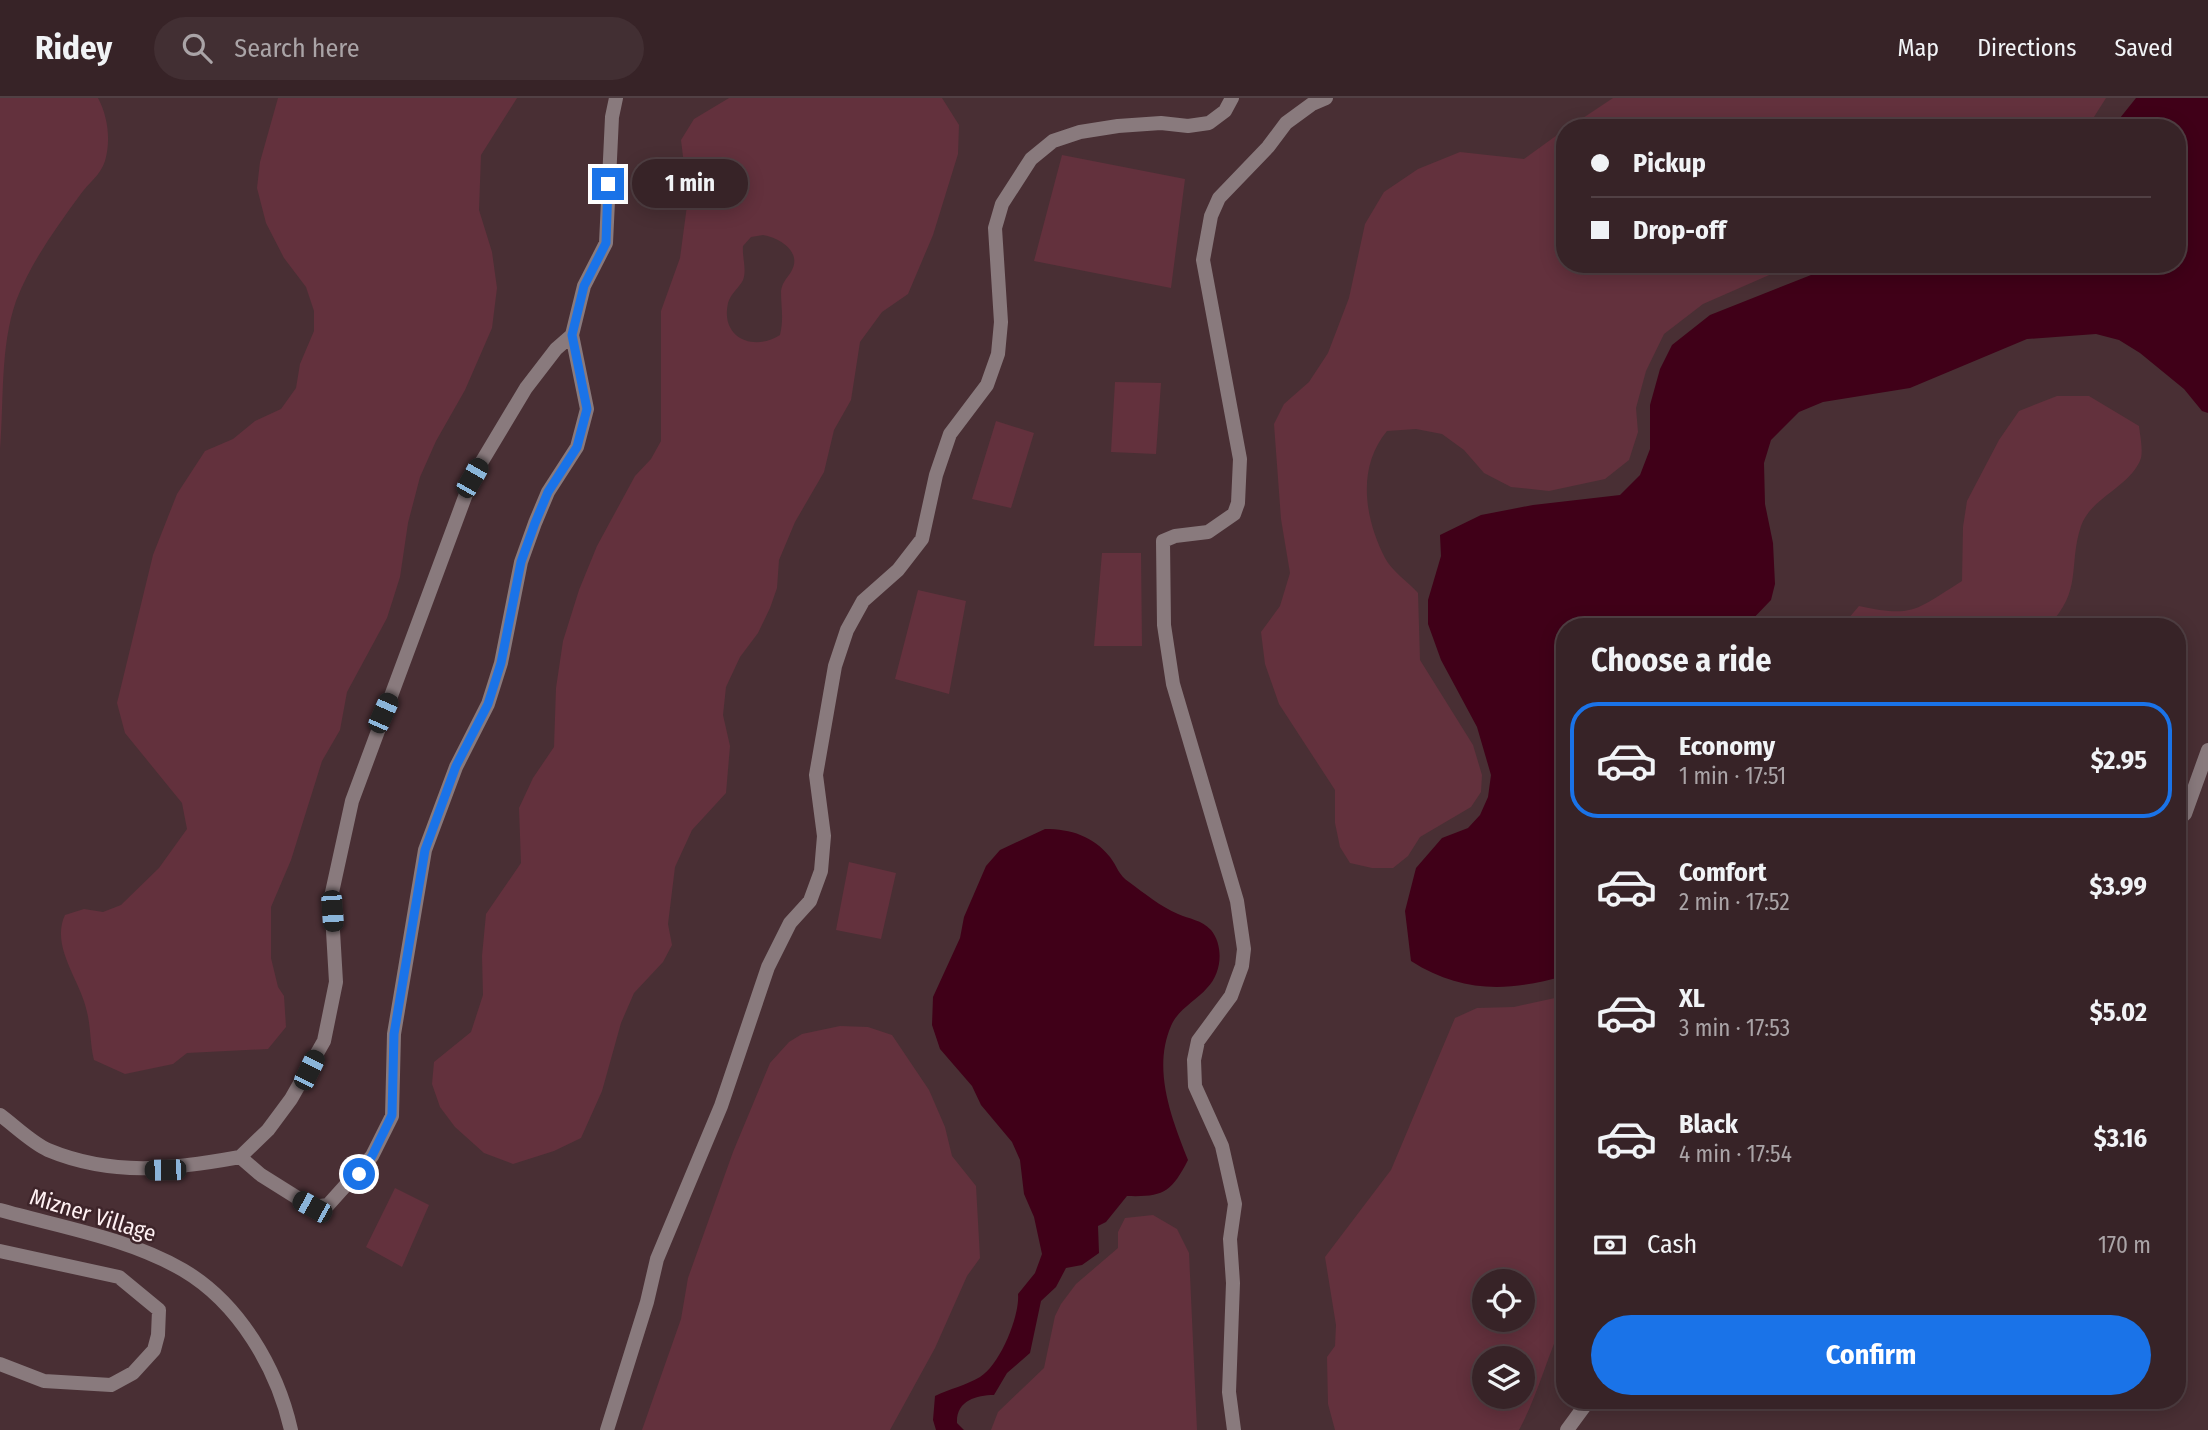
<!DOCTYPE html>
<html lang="en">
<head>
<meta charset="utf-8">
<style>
	:root { --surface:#372327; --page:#422f33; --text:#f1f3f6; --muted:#aaa4a7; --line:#514044; --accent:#1a73e8 }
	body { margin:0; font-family:"Fira Sans Condensed",sans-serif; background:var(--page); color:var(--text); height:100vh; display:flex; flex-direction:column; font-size:26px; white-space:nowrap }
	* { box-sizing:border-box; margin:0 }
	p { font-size:23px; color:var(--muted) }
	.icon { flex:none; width:38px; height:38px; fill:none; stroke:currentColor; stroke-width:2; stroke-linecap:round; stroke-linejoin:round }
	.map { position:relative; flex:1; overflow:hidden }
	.panel { position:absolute; left:1556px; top:520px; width:630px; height:791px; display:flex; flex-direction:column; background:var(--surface); border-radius:28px; box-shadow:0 4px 18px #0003,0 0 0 2px var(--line) }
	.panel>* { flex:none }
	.banner { position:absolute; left:1556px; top:21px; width:630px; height:154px; border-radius:28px; box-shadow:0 4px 18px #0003,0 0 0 2px var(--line); display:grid; align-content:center; height:154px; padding:0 35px; background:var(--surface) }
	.tools { position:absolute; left:1472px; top:1171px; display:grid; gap:14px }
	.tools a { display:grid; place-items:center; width:63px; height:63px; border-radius:50%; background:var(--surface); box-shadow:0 4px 18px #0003,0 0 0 2px var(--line); font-size:35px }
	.end { position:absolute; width:32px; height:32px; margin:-16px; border:9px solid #1a73e8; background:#fff; box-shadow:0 0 0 4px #fff }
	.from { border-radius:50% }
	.bubble { position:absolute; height:49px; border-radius:24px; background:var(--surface); box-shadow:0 4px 18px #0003,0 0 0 2px var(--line); font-size:23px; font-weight:700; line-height:49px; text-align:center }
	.car { position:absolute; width:21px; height:42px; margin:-21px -10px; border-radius:9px; box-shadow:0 0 5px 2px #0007; background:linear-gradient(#222 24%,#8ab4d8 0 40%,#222 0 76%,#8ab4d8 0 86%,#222 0) }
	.banner b { display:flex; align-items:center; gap:24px; height:66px; font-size:26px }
	.banner b+b { border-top:2px solid var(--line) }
	.banner i { width:18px; height:18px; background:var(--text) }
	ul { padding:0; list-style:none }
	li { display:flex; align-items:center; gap:21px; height:116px; margin:0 14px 10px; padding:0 21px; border:4px solid transparent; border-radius:28px }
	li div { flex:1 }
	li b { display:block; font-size:26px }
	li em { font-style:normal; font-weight:700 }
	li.active { border-color:var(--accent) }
	li>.icon { width:63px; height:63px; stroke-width:1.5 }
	h2 { padding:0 35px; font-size:32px; line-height:84px }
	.pay { display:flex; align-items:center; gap:18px; height:77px; padding:0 35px; font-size:26px }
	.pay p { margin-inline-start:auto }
	.action { display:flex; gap:14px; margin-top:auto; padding:14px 35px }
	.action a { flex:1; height:80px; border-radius:42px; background:var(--accent); color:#fff; font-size:28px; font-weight:700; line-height:80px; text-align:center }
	header { display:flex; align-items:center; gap:42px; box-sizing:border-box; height:98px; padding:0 35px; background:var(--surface); border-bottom:2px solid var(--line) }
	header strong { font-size:33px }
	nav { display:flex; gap:38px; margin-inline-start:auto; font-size:24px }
	.search { width:490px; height:63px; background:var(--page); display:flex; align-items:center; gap:18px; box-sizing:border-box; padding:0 24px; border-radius:38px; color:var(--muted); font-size:26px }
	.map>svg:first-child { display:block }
	.green { fill:#63313d; fill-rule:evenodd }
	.water { fill:#400018 }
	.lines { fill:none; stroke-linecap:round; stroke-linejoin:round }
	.service { stroke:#897a7d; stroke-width:14 }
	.minor { stroke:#897a7d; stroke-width:14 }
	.route { stroke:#1a73e8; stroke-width:9 }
	.labels { text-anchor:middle; stroke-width:5; stroke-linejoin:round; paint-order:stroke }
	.street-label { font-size:23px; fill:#fff1f3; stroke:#3e252a }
</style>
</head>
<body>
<header>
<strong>Ridey</strong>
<div class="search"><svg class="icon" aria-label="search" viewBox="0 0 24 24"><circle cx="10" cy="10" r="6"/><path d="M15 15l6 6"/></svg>Search here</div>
<nav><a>Map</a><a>Directions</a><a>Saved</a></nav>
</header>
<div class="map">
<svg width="2208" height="1332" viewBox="0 0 2208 1332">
	<rect width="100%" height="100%" fill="#492f34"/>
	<path class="green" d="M0 0H98C108 19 111 42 105 63 100 78 89 84 80 97 56 130 31 164 16 203 0 249 4 303 0 352Z
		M278 0H517L481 57 479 112 492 154 497 190 492 230 465 292 436 343 420 379 408 425 400 479 387 520 347 594 340 632 322 663 291 762 271 809V860L278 889 284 898 286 929 268 951 187 955 173 966 125 976 94 962C90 946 91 930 87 914 81 883 50 849 65 817L84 811 103 814 121 807 159 770 187 731 182 705 125 635 117 605 153 457 177 396 205 353 233 341 255 323 281 311 296 290 300 266 314 233V213L306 189 284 160 266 125 257 90 260 64Z
		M729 0H942L959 27 958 56 933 137 908 196 882 214 860 244 851 302 834 332 824 374 795 424 779 462 777 490 770 510 758 535 740 559 726 589 723 617 730 648 726 695 692 732 675 769 668 826 672 847 663 864 634 895 621 925 602 993 581 1040 554 1053 513 1066 484 1055 455 1029 440 1009 432 986 434 964 471 934 483 897 482 858 486 816 521 765 519 710 533 680 554 649 556 590 563 543 579 492 597 448 635 378 651 361 661 343V213L680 160 688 100 681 42 694 21ZM763 137C780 140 803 154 791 174 787 180 782 185 781 193 781 210 784 220 780 237 754 254 720 240 728 205 731 195 739 190 743 182 747 172 742 159 743 148L751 139Z
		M1613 0H2106L2087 30H1568Z
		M1564 32V166H1794L1703 206 1664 236 1646 273 1636 310 1638 334 1629 362 1605 381 1549 393 1511 389 1484 375 1464 352 1442 336 1416 331 1387 333C1357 369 1364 419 1385 460 1391 472 1408 484 1418 495L1420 562 1473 647 1482 677 1481 694 1471 709 1420 739 1408 758 1393 770H1372L1350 765 1340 749 1335 725V692L1279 606 1265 566 1261 534 1280 508 1290 475 1281 421 1274 326 1284 306 1309 284 1328 255 1349 200 1365 126 1384 94 1418 71 1460 54 1524 61Z
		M1062 57 1185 81 1171 190 1034 163Z
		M1115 284 1161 285 1156 356 1111 354Z
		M2057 298H2089L2139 328C2140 337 2143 351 2141 360 2131 389 2091 399 2081 428 2068 467 2083 493 2048 528H1842L1859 508C1913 520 1916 512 1962 483L1963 429 1967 403 1999 342 2019 313Z
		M996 323 1034 335 1011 410 972 401Z
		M1102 455H1141L1142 548H1094Z
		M918 492 966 503 949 596 895 581Z
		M849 764 896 775 881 841 836 832Z
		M1564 898V1223C1547 1258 1538 1297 1519 1332H1335L1328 1306 1327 1259 1335 1248 1336 1227 1325 1159 1391 1072 1455 920 1477 910 1514 909ZM1484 1183H1522V1222H1484ZM1484 1260H1522V1298H1484Z
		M840 928 868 929 892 937 929 992 945 1029 952 1058 976 1088 980 1160 967 1178 935 1250 890 1332H642L681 1221 688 1180 733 1054 770 965 789 944 802 936Z
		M395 1090 429 1107 402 1169 366 1149Z
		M1153 1117 1177 1131 1189 1155 1197 1332H991L998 1314 1044 1270 1055 1218 1061 1206 1076 1186 1118 1150V1134L1125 1120Z"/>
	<path class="water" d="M2136 0H2208V315L2202 313 2184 291 2140 255 2119 242 2096 236 2027 241 1910 290 1823 304 1799 314 1771 342 1764 365 1765 406 1773 445 1775 486 1771 502 1746 528H1564V878C1508 894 1461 895 1411 863L1405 813 1416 770 1442 740 1468 730 1480 717 1488 699 1491 677 1477 629 1441 562 1428 526V502L1441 458 1440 437 1481 417 1533 407 1620 397 1640 377 1650 351V307L1660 271 1672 247 1710 217 1839 166H2177V30H2112Z
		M1045 731C1071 731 1093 738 1110 759 1117 768 1119 778 1129 784 1144 795 1161 809 1178 816 1189 821 1202 822 1211 832 1224 848 1222 875 1207 890 1196 903 1178 911 1171 928 1152 972 1172 1021 1188 1062 1171 1095 1163 1099 1127 1098L1106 1124 1098 1128 1099 1155 1082 1167 1066 1170 1056 1189 1041 1203 1030 1255 1007 1275 994 1297C976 1297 956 1303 957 1325L964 1332H936L933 1322 935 1298C949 1291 967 1287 980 1279 1000 1267 1020 1218 1018 1196L1035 1175 1042 1156 1034 1119 1024 1096 1020 1062 1012 1044 981 1007 972 988 940 951 932 927 933 899 960 840 964 819 986 768 1000 752Z"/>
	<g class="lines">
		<path class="service" d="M572 237 587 311 577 349 548 394 535 425 521 464 501 565 488 606 456 669 425 752 394 936 392 1018 372 1058 328 1107 312 1109 261 1077 240 1059 268 1032 291 1001 324 943 336 884 331 799 352 703 472 380 526 290 556 251 572 237 584 188 606 145 612 19 616 0
			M2177 721 2185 716 2208 652
			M0 1017C15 1028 32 1045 48 1052 113 1079 174 1071 240 1059
			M0 1153 119 1179 159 1212 158 1237 154 1252 133 1275 111 1287 44 1283 0 1266
			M607 1332 647 1204 657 1161 721 1008 768 869 790 825 810 803 821 773 824 738 816 677 835 568 847 532 863 503 898 472 922 441 936 377 950 336 987 287 998 256 1001 224 995 130 1002 106 1031 61 1053 43 1080 34 1118 28 1161 25 1188 28 1209 25 1225 13 1232 0
			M1234 1332 1229 1294 1233 1185 1230 1141 1235 1106 1222 1048 1195 988 1194 962 1198 943 1231 898 1242 868 1244 851 1237 803 1173 586 1164 527 1163 443 1175 438 1208 434 1234 416 1238 405 1240 361 1203 162 1211 118 1219 100 1268 49 1286 25 1312 6 1326 0
			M1567 1332 1589 1302"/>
		<path class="minor" d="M0 1112C60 1129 128 1140 183 1172 239 1205 277 1270 291 1332"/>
	</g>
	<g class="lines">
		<path class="route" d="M359 1076 372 1058 392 1017 394 936 425 752 456 668 488 606 501 565 521 464 535 425 548 394 577 349 587 311 572 237 584 188 606 145 608 86"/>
	</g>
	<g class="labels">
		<g class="street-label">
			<text transform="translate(93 1117) rotate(17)" y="8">Mizner Village</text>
		</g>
	</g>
</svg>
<div class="tools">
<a><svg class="icon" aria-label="locate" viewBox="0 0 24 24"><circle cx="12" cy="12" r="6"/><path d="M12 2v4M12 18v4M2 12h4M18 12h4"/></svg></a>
<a><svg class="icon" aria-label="layers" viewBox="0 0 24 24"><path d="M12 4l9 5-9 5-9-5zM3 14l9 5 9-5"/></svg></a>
</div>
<i class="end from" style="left:359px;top:1076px"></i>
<i class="end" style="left:608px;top:86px"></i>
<div class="bubble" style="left:632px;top:61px;width:116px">1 min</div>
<i class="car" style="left:472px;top:380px;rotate:30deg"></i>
<i class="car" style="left:383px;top:615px;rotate:24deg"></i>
<i class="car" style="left:332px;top:813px;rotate:176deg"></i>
<i class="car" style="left:309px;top:972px;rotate:26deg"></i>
<i class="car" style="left:165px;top:1072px;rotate:269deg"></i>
<i class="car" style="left:312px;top:1109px;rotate:299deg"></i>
<div class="banner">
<b><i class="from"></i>Pickup</b>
<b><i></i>Drop-off</b>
</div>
<section class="panel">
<h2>Choose a ride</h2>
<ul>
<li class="active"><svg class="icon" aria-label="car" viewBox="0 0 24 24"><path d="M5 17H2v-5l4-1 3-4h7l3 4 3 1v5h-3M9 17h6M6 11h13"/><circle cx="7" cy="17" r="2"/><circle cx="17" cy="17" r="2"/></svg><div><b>Economy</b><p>1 min · 17:51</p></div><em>$2.95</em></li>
<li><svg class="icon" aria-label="car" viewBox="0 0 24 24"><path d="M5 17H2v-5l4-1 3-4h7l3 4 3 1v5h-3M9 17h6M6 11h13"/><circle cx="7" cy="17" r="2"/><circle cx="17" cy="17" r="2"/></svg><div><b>Comfort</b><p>2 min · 17:52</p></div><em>$3.99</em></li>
<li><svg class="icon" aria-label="car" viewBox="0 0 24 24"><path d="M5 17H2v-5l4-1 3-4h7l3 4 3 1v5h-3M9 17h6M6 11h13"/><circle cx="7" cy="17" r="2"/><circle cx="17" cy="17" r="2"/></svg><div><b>XL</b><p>3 min · 17:53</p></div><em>$5.02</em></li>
<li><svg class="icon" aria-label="car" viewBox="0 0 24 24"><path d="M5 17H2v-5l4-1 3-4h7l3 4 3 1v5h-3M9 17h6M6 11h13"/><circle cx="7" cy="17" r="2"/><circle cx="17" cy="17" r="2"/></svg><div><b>Black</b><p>4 min · 17:54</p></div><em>$3.16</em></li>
</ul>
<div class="pay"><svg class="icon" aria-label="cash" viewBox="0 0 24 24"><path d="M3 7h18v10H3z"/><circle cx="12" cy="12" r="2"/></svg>Cash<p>170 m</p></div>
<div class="action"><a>Confirm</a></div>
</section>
</div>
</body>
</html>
